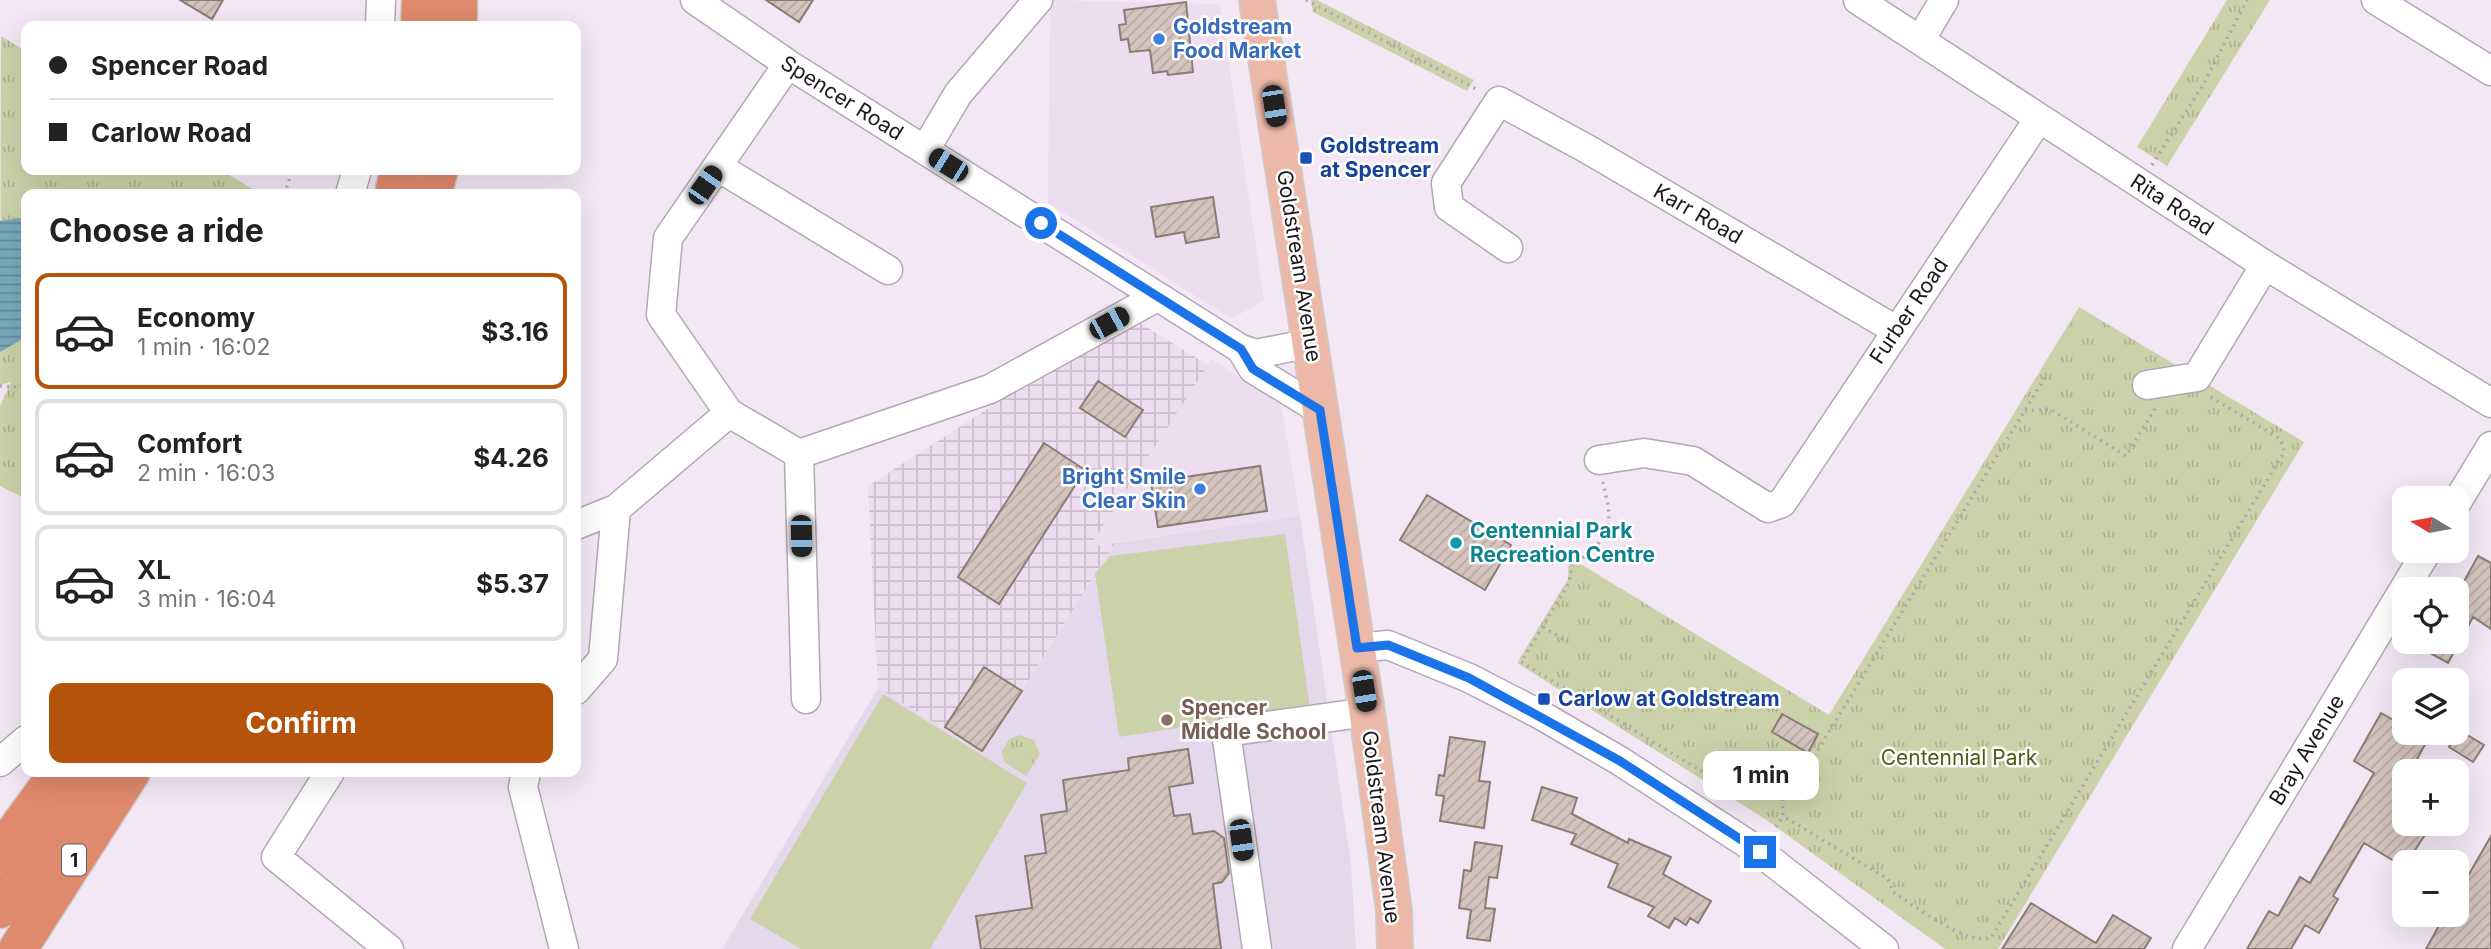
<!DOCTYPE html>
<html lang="en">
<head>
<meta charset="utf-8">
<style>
	:root { --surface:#fff; --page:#f2f2f2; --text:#222; --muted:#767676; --line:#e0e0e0; --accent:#b45309 }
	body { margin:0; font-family:Inter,sans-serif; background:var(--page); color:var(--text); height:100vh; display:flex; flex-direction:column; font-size:26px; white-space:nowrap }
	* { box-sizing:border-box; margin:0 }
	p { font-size:23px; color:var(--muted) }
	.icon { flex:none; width:38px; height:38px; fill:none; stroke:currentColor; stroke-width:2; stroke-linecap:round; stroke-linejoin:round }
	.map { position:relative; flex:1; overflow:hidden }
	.details { position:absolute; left:21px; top:189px; width:560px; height:588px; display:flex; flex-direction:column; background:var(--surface); border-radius:14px; box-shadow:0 7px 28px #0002 }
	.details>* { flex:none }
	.hud { position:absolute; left:21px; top:21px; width:560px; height:154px; border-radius:14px; box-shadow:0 7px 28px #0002; display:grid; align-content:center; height:154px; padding:0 28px; background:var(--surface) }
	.needle { width:46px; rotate:280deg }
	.controls { position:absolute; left:2392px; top:486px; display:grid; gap:14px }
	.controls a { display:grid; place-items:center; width:77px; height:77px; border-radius:14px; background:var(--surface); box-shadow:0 7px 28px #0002; font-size:35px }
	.end { position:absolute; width:32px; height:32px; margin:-16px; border:9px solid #1a73e8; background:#fff; box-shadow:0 0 0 4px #fff }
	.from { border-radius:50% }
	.bubble { position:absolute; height:49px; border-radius:14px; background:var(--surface); box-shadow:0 7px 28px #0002; font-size:23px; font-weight:700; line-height:49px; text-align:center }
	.car { position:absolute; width:21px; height:42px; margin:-21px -10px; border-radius:9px; box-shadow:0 0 5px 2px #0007; background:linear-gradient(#222 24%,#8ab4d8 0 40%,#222 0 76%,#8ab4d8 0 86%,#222 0) }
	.hud b { display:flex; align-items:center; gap:24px; height:66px; font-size:26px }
	.hud b+b { border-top:2px solid var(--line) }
	.hud i { width:18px; height:18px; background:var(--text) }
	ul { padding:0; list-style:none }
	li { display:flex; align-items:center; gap:21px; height:116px; margin:0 14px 10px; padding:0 14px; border:4px solid var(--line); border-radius:14px }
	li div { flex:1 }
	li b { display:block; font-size:26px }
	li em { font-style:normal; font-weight:700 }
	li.active { border-color:var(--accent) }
	li>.icon { width:63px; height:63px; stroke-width:1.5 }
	h2 { padding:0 28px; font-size:32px; line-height:84px }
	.action { display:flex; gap:14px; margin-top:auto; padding:14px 28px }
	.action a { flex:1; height:80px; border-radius:14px; background:var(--accent); color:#fff; font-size:28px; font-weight:700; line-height:80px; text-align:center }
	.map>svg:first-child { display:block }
	.built { fill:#eedcf0 }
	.industrial { fill:url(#industrial-grid) }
	.education { fill:#e6d8ec }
	.grass { fill:#cbd2a9 }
	.park { fill:url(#park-tufts) }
	.water { fill:url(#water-rules) }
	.building { fill:url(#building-hatch); stroke:#8b7b74; stroke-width:2 }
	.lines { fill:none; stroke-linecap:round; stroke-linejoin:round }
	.minor-casing { stroke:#b3a7b4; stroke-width:31 }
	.major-casing { stroke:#cdcccd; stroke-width:38 }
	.highway-casing { stroke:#cdcccd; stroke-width:41 }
	.path { stroke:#b0a6b1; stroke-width:3.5; stroke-dasharray:2 5; stroke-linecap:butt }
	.minor { stroke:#fff; stroke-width:28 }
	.major { stroke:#ecb8a7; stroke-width:35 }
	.highway { stroke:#df896d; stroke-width:38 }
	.route { stroke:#1a73e8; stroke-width:9 }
	.shop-dot { fill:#3f7fe0; stroke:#fff; stroke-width:2.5 }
	.transit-dot { fill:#1a4fb4; stroke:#fff; stroke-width:2.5 }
	.culture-dot { fill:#0f9aa8; stroke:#fff; stroke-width:2.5 }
	.education-dot { fill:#8d6e63; stroke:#fff; stroke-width:2.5 }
	.labels { text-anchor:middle; stroke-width:5; stroke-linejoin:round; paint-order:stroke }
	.shield { fill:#fff; stroke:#615d61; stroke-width:2 }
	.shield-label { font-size:19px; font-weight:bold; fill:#1d181d }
	.shop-label { font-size:21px; font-weight:bold; fill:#366cbe; stroke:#fff; text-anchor:start }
	.street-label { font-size:21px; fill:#1d181d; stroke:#fff }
	.transit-label { font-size:21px; font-weight:bold; fill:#164399; stroke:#fff; text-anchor:start }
	.culture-label { font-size:21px; font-weight:bold; fill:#0d838f; stroke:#fff; text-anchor:start }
	.education-label { font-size:21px; font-weight:bold; fill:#785e54; stroke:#fff; text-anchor:start }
	.park-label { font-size:21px; fill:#535a17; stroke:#fff }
</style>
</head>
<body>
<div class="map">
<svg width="2491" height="949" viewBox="0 0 2491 949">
	<defs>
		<pattern id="industrial-grid" width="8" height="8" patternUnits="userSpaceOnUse" patternTransform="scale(1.75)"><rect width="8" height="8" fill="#eedcf0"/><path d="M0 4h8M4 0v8" fill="none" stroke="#ccbccd"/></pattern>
		<pattern id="park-tufts" width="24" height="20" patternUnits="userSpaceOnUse" patternTransform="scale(1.75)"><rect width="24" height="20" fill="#cbd2a9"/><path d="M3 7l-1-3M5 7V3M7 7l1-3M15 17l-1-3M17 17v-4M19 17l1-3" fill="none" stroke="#aeb491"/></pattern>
		<pattern id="water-rules" width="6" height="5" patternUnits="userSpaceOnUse" patternTransform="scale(1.75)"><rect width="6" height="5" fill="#79abbc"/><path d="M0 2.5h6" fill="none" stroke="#638a98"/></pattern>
		<pattern id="building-hatch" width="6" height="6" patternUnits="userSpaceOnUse" patternTransform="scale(1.75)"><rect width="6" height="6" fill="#d5c4bd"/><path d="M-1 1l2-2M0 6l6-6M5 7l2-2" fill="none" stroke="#b6a8a2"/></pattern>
	</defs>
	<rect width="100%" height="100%" fill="#f3e7f5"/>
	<path class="built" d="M1050 0 1220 4 1264 300 1232 319 1048 203Z
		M1211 359 1281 405 1300 516 1090 546Z"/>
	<path class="industrial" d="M1130 317 1208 365 1090 546 1115 543 983 753 878 688 868 486Z"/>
	<path class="education" d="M1300 516 1351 864 1356 949H722L878 688 983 753 1115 543Z"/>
	<path class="grass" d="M1285 534 1310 708 1119 737 1095 573 1111 556Z
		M883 694 1027 783 930 949H801L750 919Z"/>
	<path class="park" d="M1311 0H1317L1474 80 1467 91 1313 12Z
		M2227 0H2270L2167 166 2137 147Z
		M1 36 26 51V170H221L261 194H26V499L0 486V406L11 382 0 385Z
		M2079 307 2304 442 1998 949H1945L1765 819 1517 663 1568 579 1569 557 1829 715Z
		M1020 735 1034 740 1040 754 1026 776 1004 762 1002 752 1009 739Z"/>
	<path class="water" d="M26 217V337L0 352V221Z"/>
	<path class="building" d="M180 0H223L212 19Z
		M766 0H813L799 22Z
		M1186 2 1193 72 1168 75 1167 71 1153 73 1150 50 1130 52 1128 39 1121 40 1119 25 1126 24 1124 10Z
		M1213 197 1219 237 1186 243 1184 232 1156 237 1151 207Z
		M1098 381 1143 410 1125 437 1080 408Z
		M1044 443 1085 470 999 604 958 577Z
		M1260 466 1267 511 1158 527 1151 482Z
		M1427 495 1511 545 1485 590 1400 540Z
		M2478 556 2491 563V629L2473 617 2448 663 2410 642H2457V594Z
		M984 667 1022 691 982 751 945 727Z
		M2381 713 2404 726V733H2417L2428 739 2410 772H2404V781L2393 802 2404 809V824H2432L2404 867 2364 843 2333 896 2338 899 2319 933 2305 925 2291 949H2247L2269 911 2278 916 2300 877 2310 883 2374 773 2354 761Z
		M1782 714 1818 734 1808 753 1772 732Z
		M2459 730 2484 745 2473 762 2449 747Z
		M1450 737 1485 742 1479 781 1490 782 1484 828 1440 821 1444 796 1436 795 1439 775 1444 776Z
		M1188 749 1193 783 1169 787 1174 816 1190 814 1193 834 1214 831 1224 838 1229 873 1222 882 1213 884 1221 949H981L976 916 1032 908 1025 856 1046 853 1041 815 1067 811 1063 780 1129 770 1128 758Z
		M1542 787 1577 798 1572 814 1628 843 1629 839 1671 857 1663 874 1711 901 1698 923 1690 918 1686 925 1675 918 1669 928 1648 916 1654 907 1608 887 1618 864 1571 844 1576 834 1532 820Z
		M2491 836V949H2426L2445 915H2457V895Z
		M1475 842 1502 846 1497 878 1489 877 1485 908 1495 909 1490 941 1467 938 1471 910 1459 908 1464 870 1471 871Z
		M2031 903 2096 943 2113 915 2151 938 2144 949H2002Z"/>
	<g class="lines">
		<g class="minor-casing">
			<path id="minor" d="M695 0 788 64 1241 349 1256 354 1311 343
				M1858 0 2265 265 2491 403
				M2376 0 2491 71
				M380 26 381 0
				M1921 39 1944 0
				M788 64 668 238 661 315 729 413 799 454 990 389 1157 297
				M925 150 958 94 1038 0
				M718 167 888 270
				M350 194 357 170
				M1508 248 1449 207 1446 183 1499 101 1589 150 1896 330
				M1241 349 1253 369 1320 410
				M2147 385 2197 377 2265 265
				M799 454 806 699
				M1599 460 1644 453 1693 461 1768 508 1782 503 2038 120
				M2457 502 2491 446
				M576 525 616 509
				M1357 648 1388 645 1469 678 1539 714 1620 761 1760 852 1884 949
				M576 690 603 659 616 509 729 413
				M0 762 26 740
				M330 772 276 857 389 949
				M526 772 523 787 564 949
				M1257 949 1226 732 1367 712
				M2187 949 2427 551"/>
		</g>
		<g class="major-casing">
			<path id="major" d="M1257 0 1367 712 1394 911 1395 949"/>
		</g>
		<g class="highway-casing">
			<path id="highway" d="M420 26 421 0
				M458 26V0
				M394 194 399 170
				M432 194 439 170
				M0 853 56 776
				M0 909 87 772
				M18 949 131 772"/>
		</g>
		<path class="path" d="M1306 0 1478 90
			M2152 165 2203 85 2247 0
			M284 194 293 170
			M0 386 18 387 26 383
			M2025 411 2050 409 2126 456 2156 407
			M1603 482C1605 493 1609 506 1609 516 1609 537 1589 557 1572 564L1569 583 1521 662 1733 790 1750 793 1795 781 1810 763 2047 374
			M1543 627 1568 642
			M1782 785 1783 816 1888 879 1893 892C1917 907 1965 945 1991 938L2283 454 2284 447 2279 438 2209 396
			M1776 827 1783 816"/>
		<use href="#minor" class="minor"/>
		<use href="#major" class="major"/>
		<use href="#highway" class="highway"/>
	</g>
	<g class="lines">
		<path class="route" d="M1041 223 1241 349 1253 369 1320 410 1357 648 1388 645 1469 678 1620 761 1760 852"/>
	</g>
	<g class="shop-dot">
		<circle cx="1159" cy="39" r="7"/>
		<circle cx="1200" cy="489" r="7"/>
	</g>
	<g class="transit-dot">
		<rect x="1299" y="151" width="14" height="14" rx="3.5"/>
		<rect x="1537" y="692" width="14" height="14" rx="3.5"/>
	</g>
	<circle class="culture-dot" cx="1456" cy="543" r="7"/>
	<circle class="education-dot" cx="1167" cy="720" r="7"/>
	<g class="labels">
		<rect class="shield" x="62" y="844.5" width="24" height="31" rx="5"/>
		<g class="shield-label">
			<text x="74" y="867">1</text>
		</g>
		<g class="shop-label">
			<text x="1173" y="34">Goldstream<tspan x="1173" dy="24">Food Market</tspan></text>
			<text x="1186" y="484" text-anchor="end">Bright Smile<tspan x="1186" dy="24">Clear Skin</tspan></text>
		</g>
		<g class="street-label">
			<text transform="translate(842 98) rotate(32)" y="7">Spencer Road</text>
			<text transform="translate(2172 205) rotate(33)" y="7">Rita Road</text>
			<text transform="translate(1698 214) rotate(30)" y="7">Karr Road</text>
			<text transform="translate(1299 266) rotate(81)" y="7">Goldstream Avenue</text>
			<text transform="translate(1909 311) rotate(-56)" y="7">Furber Road</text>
			<text transform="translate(2307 750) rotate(-59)" y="7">Bray Avenue</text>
			<text transform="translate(1381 827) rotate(83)" y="7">Goldstream Avenue</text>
		</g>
		<g class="transit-label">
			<text x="1320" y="153">Goldstream<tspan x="1320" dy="24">at Spencer</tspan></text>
			<text x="1558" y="706">Carlow at Goldstream</text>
		</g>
		<g class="culture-label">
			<text x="1470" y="538">Centennial Park<tspan x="1470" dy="24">Recreation Centre</tspan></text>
		</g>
		<g class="education-label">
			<text x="1181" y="715">Spencer<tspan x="1181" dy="24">Middle School</tspan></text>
		</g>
		<g class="park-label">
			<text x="1959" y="765">Centennial Park</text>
		</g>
	</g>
</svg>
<div class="controls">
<a><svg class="needle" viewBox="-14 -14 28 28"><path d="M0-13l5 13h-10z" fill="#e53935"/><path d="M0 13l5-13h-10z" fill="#767676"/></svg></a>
<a><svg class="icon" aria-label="locate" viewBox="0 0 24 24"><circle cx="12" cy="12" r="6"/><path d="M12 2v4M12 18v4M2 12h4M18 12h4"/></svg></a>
<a><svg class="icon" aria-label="layers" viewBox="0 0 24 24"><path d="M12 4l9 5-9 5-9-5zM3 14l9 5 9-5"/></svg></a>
<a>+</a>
<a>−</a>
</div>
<i class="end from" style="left:1041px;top:223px"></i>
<i class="end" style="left:1760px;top:852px"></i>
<div class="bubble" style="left:1703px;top:751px;width:116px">1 min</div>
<i class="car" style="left:1274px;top:106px;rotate:171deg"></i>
<i class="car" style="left:948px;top:165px;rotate:302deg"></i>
<i class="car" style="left:705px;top:185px;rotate:35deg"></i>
<i class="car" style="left:1109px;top:323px;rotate:61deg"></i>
<i class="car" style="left:801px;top:536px;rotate:179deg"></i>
<i class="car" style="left:1364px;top:691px;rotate:171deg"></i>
<i class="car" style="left:1241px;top:840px;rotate:172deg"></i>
<div class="hud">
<b><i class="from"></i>Spencer Road</b>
<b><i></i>Carlow Road</b>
</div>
<section class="details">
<h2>Choose a ride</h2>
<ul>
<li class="active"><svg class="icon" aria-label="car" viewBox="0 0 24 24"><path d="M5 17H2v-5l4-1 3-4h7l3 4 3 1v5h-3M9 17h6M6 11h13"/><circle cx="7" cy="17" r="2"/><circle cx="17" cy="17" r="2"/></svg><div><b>Economy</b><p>1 min · 16:02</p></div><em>$3.16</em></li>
<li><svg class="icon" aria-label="car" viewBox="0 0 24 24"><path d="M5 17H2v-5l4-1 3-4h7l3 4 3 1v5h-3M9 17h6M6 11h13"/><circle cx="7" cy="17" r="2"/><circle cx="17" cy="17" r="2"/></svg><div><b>Comfort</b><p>2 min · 16:03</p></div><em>$4.26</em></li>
<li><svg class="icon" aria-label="car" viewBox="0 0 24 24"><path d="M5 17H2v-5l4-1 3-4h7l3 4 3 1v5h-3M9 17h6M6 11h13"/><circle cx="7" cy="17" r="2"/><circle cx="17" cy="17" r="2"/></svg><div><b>XL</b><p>3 min · 16:04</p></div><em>$5.37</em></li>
</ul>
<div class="action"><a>Confirm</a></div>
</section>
</div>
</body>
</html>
